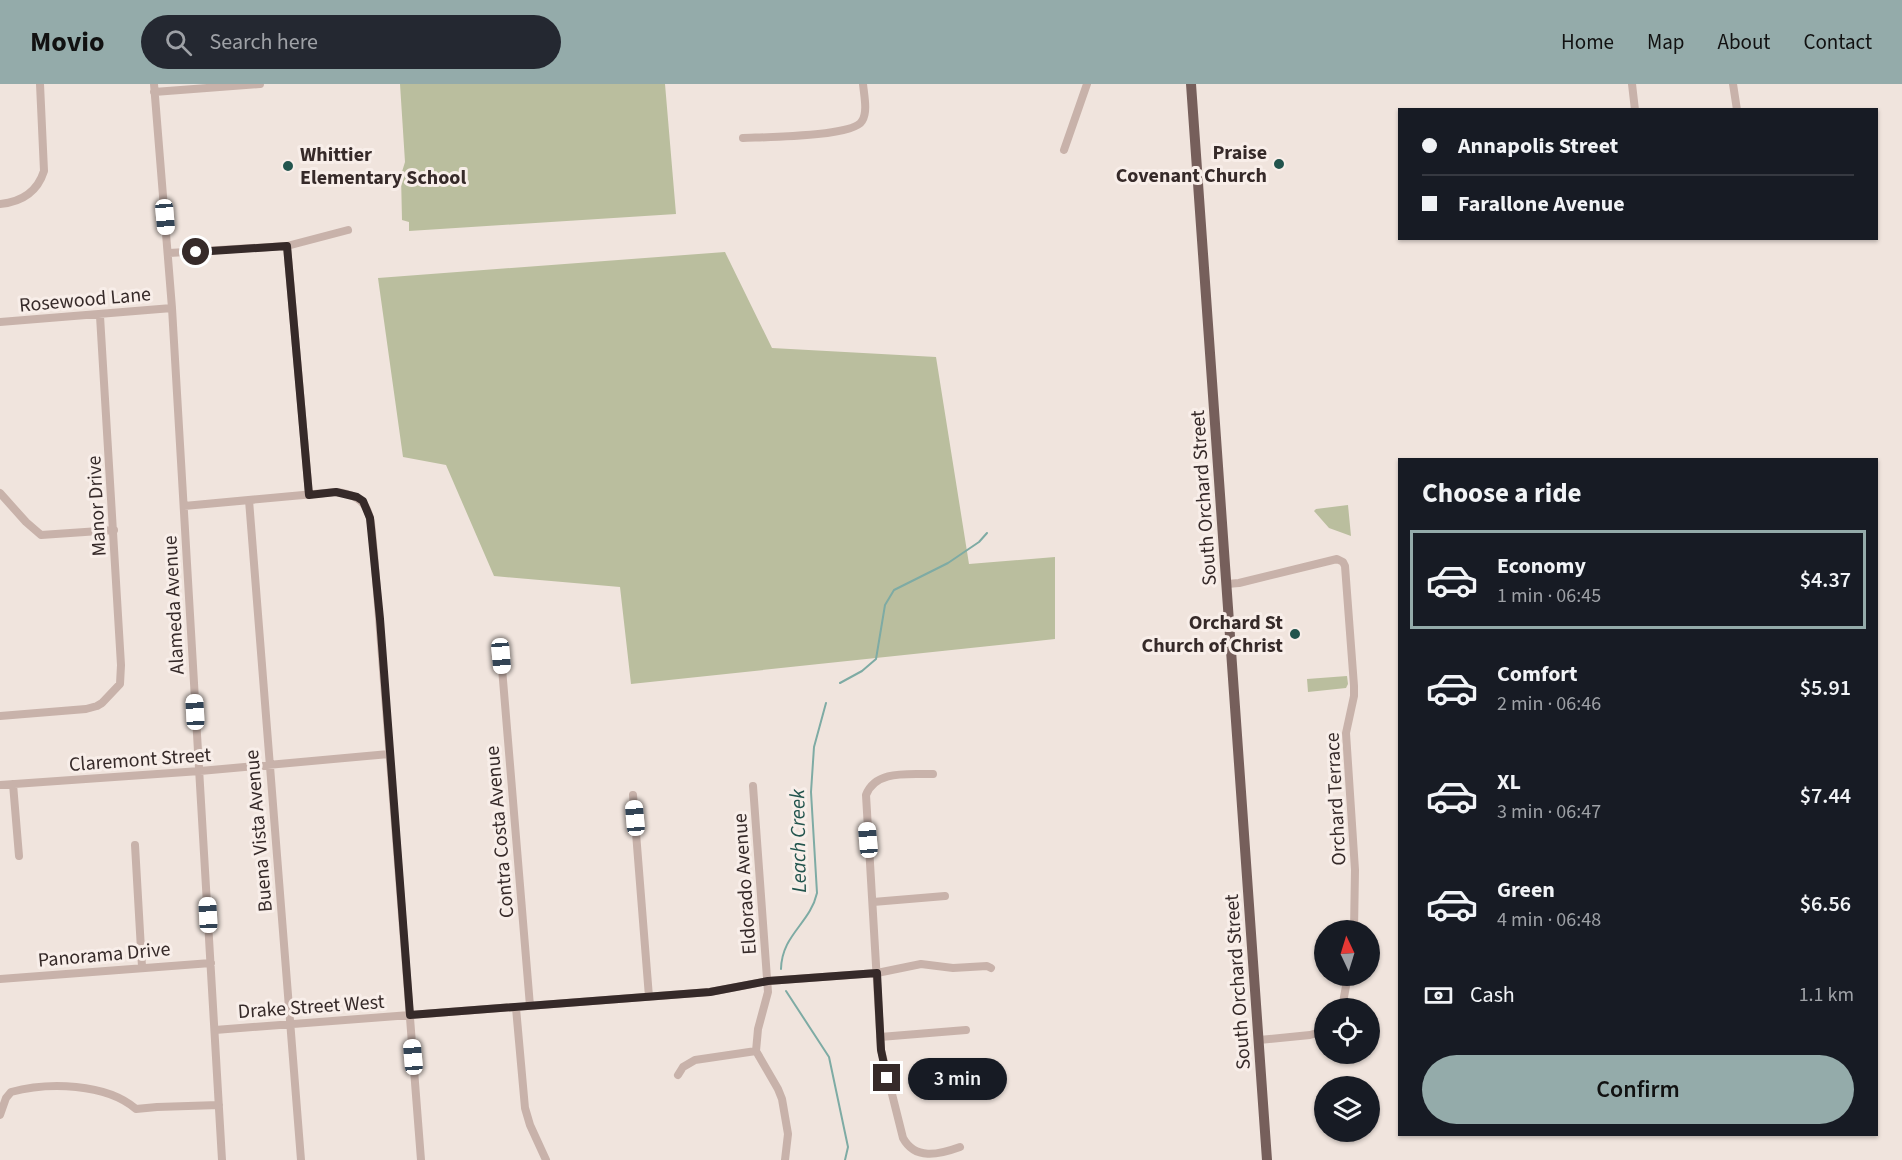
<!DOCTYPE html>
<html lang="en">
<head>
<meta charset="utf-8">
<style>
	:root { --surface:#171b24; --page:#242831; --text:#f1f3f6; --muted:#9ea1a6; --line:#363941; --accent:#94abaa }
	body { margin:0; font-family:"Source Sans 3",sans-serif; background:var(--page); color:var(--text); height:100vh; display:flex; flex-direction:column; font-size:22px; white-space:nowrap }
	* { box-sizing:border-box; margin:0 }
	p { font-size:20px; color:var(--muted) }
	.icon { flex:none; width:33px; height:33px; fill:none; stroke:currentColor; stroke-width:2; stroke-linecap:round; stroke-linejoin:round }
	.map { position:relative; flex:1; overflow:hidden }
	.side { position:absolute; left:1398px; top:374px; width:480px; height:678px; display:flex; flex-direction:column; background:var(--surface); border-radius:0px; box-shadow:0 2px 4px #0004 }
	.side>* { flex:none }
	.hud { position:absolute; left:1398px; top:24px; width:480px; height:132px; border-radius:0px; box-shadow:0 2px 4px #0004; display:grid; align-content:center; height:132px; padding:0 24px; background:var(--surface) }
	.needle { width:39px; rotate:356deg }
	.buttons { position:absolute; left:1314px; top:836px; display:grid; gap:12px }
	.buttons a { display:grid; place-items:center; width:66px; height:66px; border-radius:50%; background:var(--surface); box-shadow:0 2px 4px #0004; font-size:30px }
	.end { position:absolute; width:27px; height:27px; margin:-14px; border:8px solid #362a29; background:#fff; box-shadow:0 0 0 3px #fff }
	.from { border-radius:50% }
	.bubble { position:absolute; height:42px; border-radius:21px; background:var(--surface); box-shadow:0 2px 4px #0004; font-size:20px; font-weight:600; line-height:42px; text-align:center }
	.car { position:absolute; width:18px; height:36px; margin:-18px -9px; border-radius:8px; box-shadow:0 0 4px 2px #0007; background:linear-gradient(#fff 24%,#345 0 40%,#fff 0 76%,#345 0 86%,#fff 0) }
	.hud b { display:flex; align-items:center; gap:21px; height:57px; font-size:22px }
	.hud b+b { border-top:2px solid var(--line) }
	.hud i { width:15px; height:15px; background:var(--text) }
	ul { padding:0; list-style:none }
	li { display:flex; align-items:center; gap:18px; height:99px; margin:0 12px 9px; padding:0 12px; border:3px solid transparent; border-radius:0px }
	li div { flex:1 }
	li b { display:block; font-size:22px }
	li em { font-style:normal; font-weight:600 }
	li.on { border-color:var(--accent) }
	li>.icon { width:54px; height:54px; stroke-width:1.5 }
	h2 { padding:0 24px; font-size:27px; line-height:72px }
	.pay { display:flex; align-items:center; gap:15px; height:66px; padding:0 24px; font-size:22px }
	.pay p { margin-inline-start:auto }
	.primary-button { display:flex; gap:12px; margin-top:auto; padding:12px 24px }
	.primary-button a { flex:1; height:69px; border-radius:36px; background:var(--accent); color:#111; font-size:24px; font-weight:600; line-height:69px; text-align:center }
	header { display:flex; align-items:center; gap:36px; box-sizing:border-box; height:84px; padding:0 30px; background:var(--accent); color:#111 }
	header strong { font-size:28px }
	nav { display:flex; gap:33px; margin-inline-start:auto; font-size:21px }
	.search { width:420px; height:54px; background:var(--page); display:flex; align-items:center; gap:15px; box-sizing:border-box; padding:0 21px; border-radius:33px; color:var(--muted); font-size:22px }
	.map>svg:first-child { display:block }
	.green { fill:#babe9e }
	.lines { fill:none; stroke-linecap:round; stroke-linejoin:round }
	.stream { stroke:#7eaba4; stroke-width:2 }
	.minor { stroke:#c8b2aa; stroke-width:8 }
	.major { stroke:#765f5b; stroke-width:10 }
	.route { stroke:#362a29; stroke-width:8 }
	.poi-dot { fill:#22544d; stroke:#f8eee9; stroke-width:2 }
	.labels { text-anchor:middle; stroke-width:6; stroke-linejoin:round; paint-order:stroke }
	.poi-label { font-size:20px; font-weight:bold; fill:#362a29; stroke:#f8eee9; text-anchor:end }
	.street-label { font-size:20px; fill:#362a29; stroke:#f8eee9 }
	.water-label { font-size:21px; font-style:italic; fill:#22544d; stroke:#f8eee9 }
</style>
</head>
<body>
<header>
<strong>Movio</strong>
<div class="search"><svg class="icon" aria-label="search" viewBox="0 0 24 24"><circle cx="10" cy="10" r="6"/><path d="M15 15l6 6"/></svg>Search here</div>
<nav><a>Home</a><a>Map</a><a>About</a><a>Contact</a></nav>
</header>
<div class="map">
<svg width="1902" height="1076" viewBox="0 0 1902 1076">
	<rect width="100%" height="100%" fill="#f0e4dd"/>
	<path class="green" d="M400 0H665L676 130 409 147V138L402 136 401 91 405 78Z
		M725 168 772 264 936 273 969 480 1055 473V555L631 600 620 503 494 492 446 381 403 373 378 194Z
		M1348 421 1351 452 1329 444 1314 427 1316 425Z
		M1347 592 1348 600 1346 604 1308 608 1307 595Z"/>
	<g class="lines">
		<path class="stream" d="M840 599 862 587 876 575 885 521 894 506 948 479 979 458 987 449
			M781 885C782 850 810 840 817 809L811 708 814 663 826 619
			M786 907 829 973 848 1063 845 1076"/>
		<path class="minor" d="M154 0 172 224 222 1076
			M1632 0 1635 26
			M1733 0 1737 26
			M154 8 260 0
			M743 54C764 53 853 53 862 37 868 28 864 11 863 0
			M1064 66 1087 0
			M0 120C21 118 37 109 44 87L40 0
			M287 162 309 410
			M169 169 287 162 348 146
			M0 238 172 224
			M0 409 26 438 41 451 114 446
			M249 416 301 1076
			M184 422 336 408C375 412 370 437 374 469L421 1076
			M1227 500 1239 499 1337 475 1343 478 1345 482 1354 602V612L1346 649 1355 786 1354 846
			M501 572 530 922
			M0 632 86 625 97 622 102 619 120 600 121 581 100 232
			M933 690C910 691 876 685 866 711L881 966 903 1054C915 1076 938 1071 960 1063
			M13 700 19 772
			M0 701 200 687 389 670
			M753 702 768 908 758 945 756 967 778 1005 782 1015 788 1050 785 1076
			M633 711 649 913
			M135 761 142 883
			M873 818 945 812
			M0 895 211 879
			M516 924 525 1024 530 1041 546 1076
			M1342 924 1348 891
			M215 946 710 908 768 897 877 889 921 880 953 884 987 882 991 884
			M880 953 966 946
			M1259 956 1310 951 1324 947
			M678 991 683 983 695 976 756 967
			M0 1031 6 1014 11 1008C48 998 106 999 136 1025L157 1023 219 1021"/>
		<path class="major" d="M1191 0 1267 1076"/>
	</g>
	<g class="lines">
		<path class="route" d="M196 168 287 162 309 411 336 408 357 413 363 417 370 434 380 535 410 931 710 908 768 897 877 889 881 966 887 994"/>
	</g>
	<g class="poi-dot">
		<circle cx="1279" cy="80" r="6"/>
		<circle cx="288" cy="82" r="6"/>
		<circle cx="1295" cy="550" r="6"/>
	</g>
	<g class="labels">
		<g class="poi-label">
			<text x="1267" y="75">Praise<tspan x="1267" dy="23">Covenant Church</tspan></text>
			<text x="300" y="77" text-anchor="start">Whittier<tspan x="300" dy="23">Elementary School</tspan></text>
			<text x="1283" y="545">Orchard St<tspan x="1283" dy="23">Church of Christ</tspan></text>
		</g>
		<g class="street-label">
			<text transform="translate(85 215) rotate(-5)" y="7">Rosewood Lane</text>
			<text transform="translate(1203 414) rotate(-94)" y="7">South Orchard Street</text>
			<text transform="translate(96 422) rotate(-93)" y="7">Manor Drive</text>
			<text transform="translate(173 521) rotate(-93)" y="7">Alameda Avenue</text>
			<text transform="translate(140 675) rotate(-4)" y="7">Claremont Street</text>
			<text transform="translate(1335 715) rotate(-93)" y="7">Orchard Terrace</text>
			<text transform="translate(258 747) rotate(-95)" y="7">Buena Vista Avenue</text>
			<text transform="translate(499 748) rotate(-95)" y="7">Contra Costa Avenue</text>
			<text transform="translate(744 800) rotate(-94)" y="7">Eldorado Avenue</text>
			<text transform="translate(104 870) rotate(-5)" y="7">Panorama Drive</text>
			<text transform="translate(1237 898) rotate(-94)" y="7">South Orchard Street</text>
			<text transform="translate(311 922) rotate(-4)" y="7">Drake Street West</text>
		</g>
		<g class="water-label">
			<text transform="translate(798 757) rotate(-91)" y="7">Leach Creek</text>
		</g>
	</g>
</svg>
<div class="buttons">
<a><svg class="needle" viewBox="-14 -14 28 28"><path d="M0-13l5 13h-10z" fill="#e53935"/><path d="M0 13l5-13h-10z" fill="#9ea1a6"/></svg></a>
<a><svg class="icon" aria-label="locate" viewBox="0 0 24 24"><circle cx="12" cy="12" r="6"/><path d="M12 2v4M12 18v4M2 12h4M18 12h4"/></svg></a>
<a><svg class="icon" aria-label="layers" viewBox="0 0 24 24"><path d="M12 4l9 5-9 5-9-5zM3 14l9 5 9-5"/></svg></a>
</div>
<i class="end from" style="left:196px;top:168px"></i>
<i class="end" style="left:887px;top:994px"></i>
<div class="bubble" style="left:908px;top:974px;width:99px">3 min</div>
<i class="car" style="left:165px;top:133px;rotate:175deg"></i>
<i class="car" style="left:501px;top:572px;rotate:175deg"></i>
<i class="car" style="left:195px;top:628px;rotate:357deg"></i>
<i class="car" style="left:635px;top:734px;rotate:355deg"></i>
<i class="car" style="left:868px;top:756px;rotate:355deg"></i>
<i class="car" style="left:208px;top:831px;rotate:357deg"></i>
<i class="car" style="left:413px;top:973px;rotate:355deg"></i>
<div class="hud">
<b><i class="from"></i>Annapolis Street</b>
<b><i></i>Farallone Avenue</b>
</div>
<section class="side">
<h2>Choose a ride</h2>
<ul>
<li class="on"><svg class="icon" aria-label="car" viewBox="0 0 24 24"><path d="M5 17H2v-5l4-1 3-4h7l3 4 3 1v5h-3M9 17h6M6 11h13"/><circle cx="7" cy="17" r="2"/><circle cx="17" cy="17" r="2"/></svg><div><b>Economy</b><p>1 min · 06:45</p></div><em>$4.37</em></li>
<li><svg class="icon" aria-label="car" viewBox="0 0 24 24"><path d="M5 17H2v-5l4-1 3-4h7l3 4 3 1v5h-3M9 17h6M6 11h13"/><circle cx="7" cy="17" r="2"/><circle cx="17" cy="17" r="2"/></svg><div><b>Comfort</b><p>2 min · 06:46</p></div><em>$5.91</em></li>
<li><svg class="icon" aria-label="car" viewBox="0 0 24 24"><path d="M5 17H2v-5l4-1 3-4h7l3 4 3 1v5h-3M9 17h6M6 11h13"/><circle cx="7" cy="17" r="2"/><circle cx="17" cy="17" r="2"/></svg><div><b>XL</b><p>3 min · 06:47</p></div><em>$7.44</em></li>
<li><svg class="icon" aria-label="car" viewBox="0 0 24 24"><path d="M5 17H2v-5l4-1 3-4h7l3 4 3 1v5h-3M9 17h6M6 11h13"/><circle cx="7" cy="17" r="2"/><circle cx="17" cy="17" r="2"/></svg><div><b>Green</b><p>4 min · 06:48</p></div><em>$6.56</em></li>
</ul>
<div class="pay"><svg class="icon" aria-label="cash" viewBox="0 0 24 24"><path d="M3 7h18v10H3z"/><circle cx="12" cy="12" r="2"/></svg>Cash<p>1.1 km</p></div>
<div class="primary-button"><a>Confirm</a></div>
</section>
</div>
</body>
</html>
